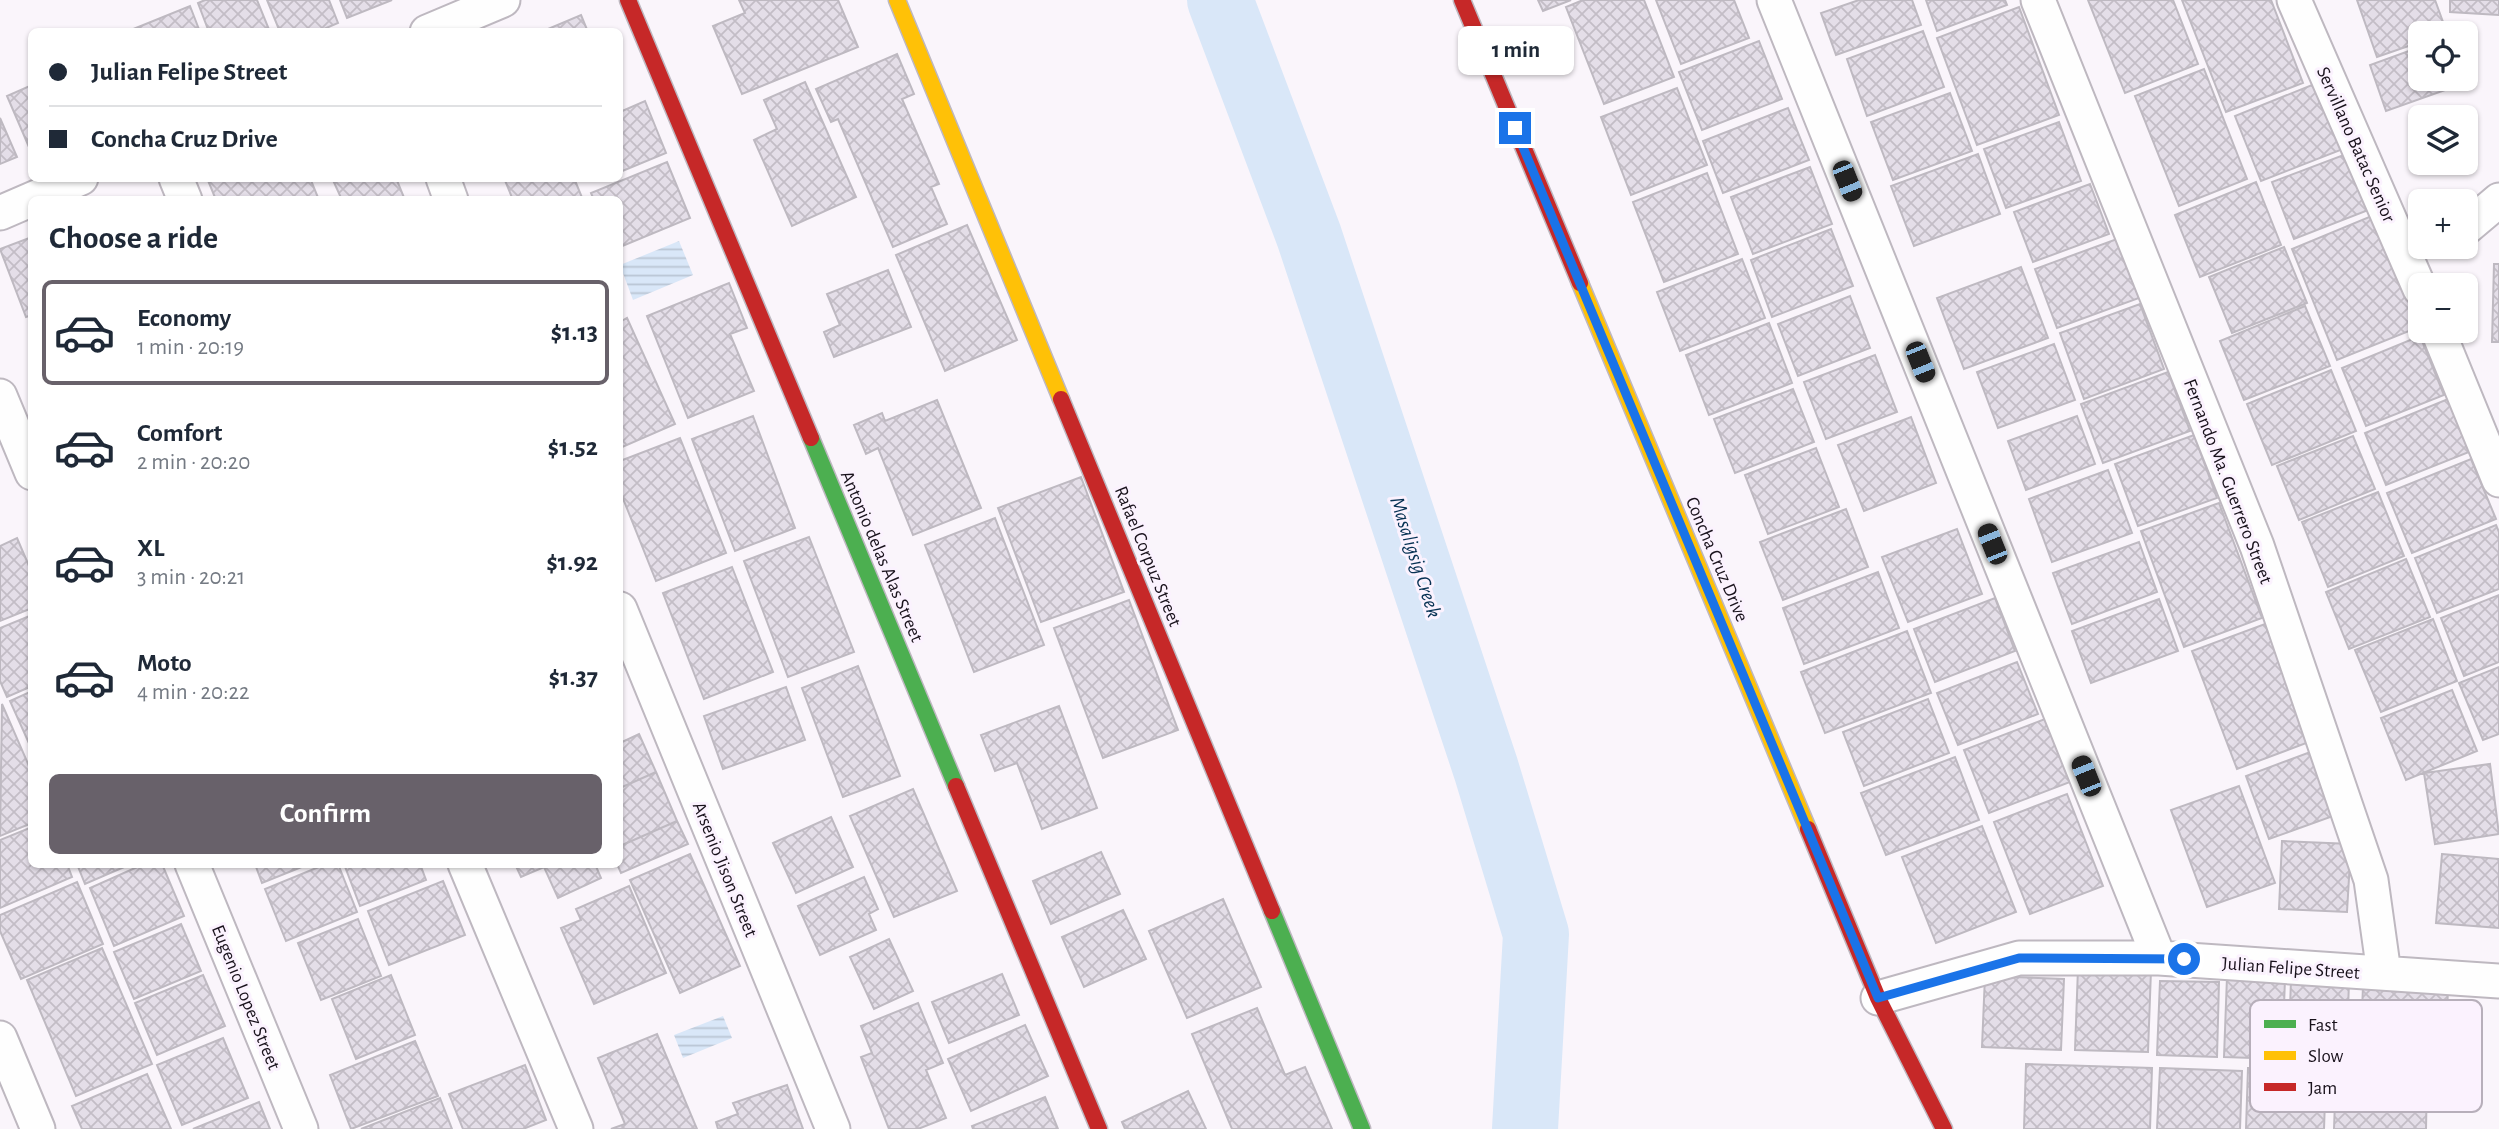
<!DOCTYPE html>
<html lang="en">
<head>
<meta charset="utf-8">
<style>
	:root { --surface:#fff; --page:#f6f6f7; --text:#1f2937; --muted:#747a83; --line:#e0e1e3; --accent:#68616a }
	body { margin:0; font-family:"Alegreya Sans",sans-serif; background:var(--page); color:var(--text); height:100vh; display:flex; flex-direction:column; font-size:26px; white-space:nowrap }
	* { box-sizing:border-box; margin:0 }
	p { font-size:23px; color:var(--muted) }
	.icon { flex:none; width:38px; height:38px; fill:none; stroke:currentColor; stroke-width:2; stroke-linecap:round; stroke-linejoin:round }
	.map { position:relative; flex:1; overflow:hidden }
	.drawer { position:absolute; left:28px; top:196px; width:595px; height:672px; display:flex; flex-direction:column; background:var(--surface); border-radius:10px; box-shadow:0 2px 5px #0004 }
	.drawer>* { flex:none }
	.banner { position:absolute; left:28px; top:28px; width:595px; height:154px; border-radius:10px; box-shadow:0 2px 5px #0004; display:grid; align-content:center; height:154px; padding:0 21px; background:var(--surface) }
	.fabs { position:absolute; left:2408px; top:21px; display:grid; gap:14px }
	.fabs a { display:grid; place-items:center; width:70px; height:70px; border-radius:10px; background:var(--surface); box-shadow:0 2px 5px #0004; font-size:35px }
	.end { position:absolute; width:32px; height:32px; margin:-16px; border:9px solid #1a73e8; background:#fff; box-shadow:0 0 0 4px #fff }
	.from { border-radius:50% }
	.bubble { position:absolute; height:49px; border-radius:10px; background:var(--surface); box-shadow:0 2px 5px #0004; font-size:23px; font-weight:700; line-height:49px; text-align:center }
	.car { position:absolute; width:21px; height:42px; margin:-21px -10px; border-radius:9px; box-shadow:0 0 5px 2px #0007; background:linear-gradient(#222 24%,#8ab4d8 0 40%,#222 0 76%,#8ab4d8 0 86%,#222 0) }
	.banner b { display:flex; align-items:center; gap:24px; height:66px; font-size:26px }
	.banner b+b { border-top:2px solid var(--line) }
	.banner i { width:18px; height:18px; background:var(--text) }
	ul { padding:0; list-style:none }
	li { display:flex; align-items:center; gap:21px; height:105px; margin:0 14px 10px; padding:0 7px; border:4px solid transparent; border-radius:10px }
	li div { flex:1 }
	li b { display:block; font-size:26px }
	li em { font-style:normal; font-weight:700 }
	li.current { border-color:var(--accent) }
	li>.icon { width:63px; height:63px; stroke-width:1.5 }
	h2 { padding:0 21px; font-size:32px; line-height:84px }
	.primary-button { display:flex; gap:14px; margin-top:auto; padding:14px 21px }
	.primary-button a { flex:1; height:80px; border-radius:10px; background:var(--accent); color:#fff; font-size:28px; font-weight:700; line-height:80px; text-align:center }
	.map>svg:first-child { display:block }
	.water { fill:url(#water-rules) }
	.lines { fill:none; stroke-linecap:round; stroke-linejoin:round }
	.river { stroke:#d9e7f8; stroke-width:66 }
	.building { fill:url(#building-cross-hatch); stroke:#beb9c1; stroke-width:2 }
	.street-casing { stroke:#beb8c0; stroke-width:37 }
	.fast-casing { stroke:#beb8c0; stroke-width:19 }
	.slow-casing { stroke:#beb8c0; stroke-width:19 }
	.jam-casing { stroke:#beb8c0; stroke-width:19 }
	.street { stroke:#fefefe; stroke-width:33 }
	.fast { stroke:#4caf50; stroke-width:16 }
	.slow { stroke:#ffc107; stroke-width:16 }
	.jam { stroke:#c62828; stroke-width:16 }
	.route { stroke:#1a73e8; stroke-width:9 }
	.labels { text-anchor:middle; stroke-width:6; stroke-linejoin:round; paint-order:stroke }
	.street-label { font-size:19px; fill:#19121c; stroke:#fbf2fe }
	.water-label { font-size:21px; font-style:italic; fill:#063153; stroke:#fbf2fe }
	.key { fill:#fbf2fe; stroke:#b7afba; stroke-width:2 }
	.key-label { font-size:19px; fill:#19121c }
</style>
</head>
<body>
<div class="map">
<svg width="2499" height="1129" viewBox="0 0 2499 1129">
	<defs>
		<pattern id="water-rules" width="6" height="5" patternUnits="userSpaceOnUse" patternTransform="scale(1.75)"><rect width="6" height="5" fill="#d9e7f8"/><path d="M0 2.5h6" fill="none" stroke="#bac5d4"/></pattern>
		<pattern id="building-cross-hatch" width="8" height="8" patternUnits="userSpaceOnUse" patternTransform="scale(1.75)"><rect width="8" height="8" fill="#e4dee8"/><path d="M0 0l8 8M0 8l8-8" fill="none" stroke="#c3bdc6"/></pattern>
	</defs>
	<rect width="100%" height="100%" fill="#faf5fb"/>
	<path class="water" d="M679 241 693 275 633 300 620 265Z
		M723 1016 732 1038 683 1058 674 1035Z"/>
	<g class="lines">
		<path class="river" d="M1220 0 1309 236 1486 769 1536 934 1525 1129"/>
	</g>
	<path class="building" d="M205 0H257L270 32H209L198 3Z
		M267 0H329L338 23 317 32H280Z
		M340 0H392L347 18Z
		M739 0H838L858 47 742 94 713 26 745 13Z
		M1538 0H1571L1543 11Z
		M1583 0H1644L1674 77 1604 104 1566 7Z
		M1656 0H1734L1749 38 1681 64Z
		M1859 0H1912L1921 25 1836 55 1821 13Z
		M1926 0H2005L2007 5 1937 31Z
		M2088 0H2173L2198 64 2125 93Z
		M2182 0H2271L2303 83 2226 112Z
		M2357 0H2435L2447 33H2420V42L2377 57Z
		M2450 0H2499V15L2450 12Z
		M190 6 200 32H126Z
		M2019 7 2059 115 1977 145 1937 38Z
		M581 15 588 32H541Z
		M1923 31 1944 87 1867 116 1847 59Z
		M1759 41 1782 99 1702 130 1679 72Z
		M2420 47V79H2447L2451 88 2386 111 2370 65Z
		M897 54 914 94 902 99 939 184 931 187 947 224 893 247 838 119 831 122 816 89Z
		M2204 69 2247 179 2179 206 2135 96Z
		M805 82 856 197 792 226 754 140 777 129 764 100Z
		M2317 83 2343 149 2261 181 2235 116Z
		M32 85V154L7 96Z
		M1677 88 1707 165 1631 195 1601 117Z
		M1950 93 1972 151 1893 180 1871 122Z
		M645 101 666 153 620 172V112Z
		M1788 108 1809 160 1723 193 1703 141Z
		M0 118 17 157 0 164Z
		M2059 122 2081 181 2006 208 1984 149Z
		M2349 153 2371 209 2294 239 2272 182Z
		M1978 154 2000 214 1914 246 1891 186Z
		M667 162 690 218 620 247V200H594L591 193Z
		M1810 167 1832 224 1753 254 1731 197Z
		M1707 173 1738 254 1664 282 1633 202Z
		M207 178H310L319 200H216Z
		M332 178H396L405 200H342Z
		M504 178H574L583 200H513Z
		M2256 182 2281 245 2200 277 2175 215Z
		M2090 184 2109 234 2033 262 2014 212Z
		M2374 215 2419 327 2337 360 2292 249Z
		M967 225 1017 340 945 371 896 255Z
		M1831 229 1853 286 1772 317 1751 260Z
		M32 237V315L26 317 0 249Z
		M2117 239 2139 298 2057 328 2035 269Z
		M2284 247 2307 303 2232 333 2209 277Z
		M1742 259 1765 318 1680 351 1657 292Z
		M2494 264H2499V342H2492Z
		M2021 267 2048 338 1964 369 1937 298Z
		M888 270 911 327 834 357 824 332 840 325 827 294Z
		M729 283 747 328 730 334 754 391 688 418 647 316Z
		M1850 296 1870 348 1798 376 1778 324Z
		M2140 304 2164 369 2084 399 2060 333Z
		M2305 306 2330 366 2244 400 2220 341Z
		M627 318 675 424 620 448V322Z
		M1769 323 1792 383 1709 415 1686 355Z
		M2420 336 2444 395 2366 426 2342 368Z
		M2054 344 2075 400 1998 428 1977 372Z
		M1875 355 1897 412 1826 439 1804 382Z
		M2331 370 2356 431 2272 465 2247 404Z
		M2168 372 2190 431 2103 463 2081 404Z
		M1793 389 1814 442 1735 473 1714 419Z
		M2448 399 2469 452 2386 485 2365 433Z
		M937 400 981 508 913 535 878 448 866 454 854 425 882 413 885 421Z
		M753 416 795 528 735 551 692 439Z
		M2077 416 2095 464 2026 490 2008 441Z
		M1911 417 1936 483 1864 511 1838 445Z
		M2194 435 2217 498 2138 526 2115 464Z
		M2353 436 2375 489 2299 520 2277 466Z
		M680 438 726 553 656 581 620 491V461Z
		M1816 448 1839 507 1768 534 1745 475Z
		M2471 459 2496 519 2412 553 2387 493Z
		M2108 470 2132 533 2052 562 2029 499Z
		M1081 477 1124 592 1041 622 998 508Z
		M2378 492 2404 556 2328 587 2302 522Z
		M2219 503 2262 618 2184 647 2141 531Z
		M1846 509 1868 567 1783 600 1760 542Z
		M995 518 1044 645 974 672 925 545Z
		M2496 525 2499 532V589L2437 613 2415 558Z
		M1957 529 1982 594 1908 622 1882 557Z
		M809 537 854 652 788 677 744 561Z
		M17 538 32 573V608L0 621V546Z
		M2139 542 2157 592 2072 624 2053 573Z
		M2406 559 2430 617 2349 649 2326 592Z
		M732 567 773 672 704 699 663 593Z
		M1878 572 1899 628 1804 664 1783 608Z
		M2499 595V662L2464 676 2441 618Z
		M1995 598 2015 651 1935 682 1914 629Z
		M2159 599 2178 651 2091 683 2072 631Z
		M1129 600 1178 730 1103 758 1054 628Z
		M32 615V686L7 697 0 681V628Z
		M2433 619 2457 681 2381 712 2355 650Z
		M2265 624 2309 742 2237 769 2192 651Z
		M1907 631 1931 693 1825 733 1801 672Z
		M2017 662 2038 714 1958 745 1937 693Z
		M858 666 900 776 843 797 802 688Z
		M2499 667V734L2483 740 2459 683Z
		M786 687 805 740 723 769 704 716Z
		M2452 690 2477 751 2406 780 2381 718Z
		M32 691V750L10 701Z
		M1928 699 1949 753 1864 786 1843 732Z
		M2 704 32 773V823L0 836Z
		M1059 706 1097 808 1042 829 1017 763 995 771 981 735Z
		M2045 719 2070 782 1989 813 1964 750Z
		M639 734 656 772 620 788V743Z
		M2313 751 2336 815 2269 839 2246 776Z
		M1955 757 1979 820 1886 855 1861 793Z
		M2490 764 2499 834 2435 844 2424 773Z
		M656 772 677 821 620 846V788Z
		M2239 786 2275 883 2207 907 2171 810Z
		M913 789 957 891 894 917 850 816Z
		M2067 794 2103 886 2030 914 1994 822Z
		M831 817 853 867 796 893 773 843Z
		M677 821 688 844 621 873 617 864 620 846Z
		M1982 826 2016 912 1936 943 1902 857Z
		M32 827V864H67L72 877 0 908V840Z
		M2282 841 2351 844 2347 912 2279 909Z
		M1101 852 1120 894 1051 924 1033 881Z
		M690 854 740 966 680 993 630 880Z
		M2442 854 2499 859V928L2436 923Z
		M77 864H131L85 884Z
		M144 864H162L184 916 114 946 90 888Z
		M255 864H309L262 883Z
		M326 864H338L357 912 286 941 265 889Z
		M344 864H420L426 880 360 906Z
		M515 864H595L601 878 558 898 544 867 521 877Z
		M864 877 878 909 869 914 876 930 820 955 798 906Z
		M443 881 465 935 389 965 368 911Z
		M77 882 103 944 21 979 0 931V915Z
		M629 886 666 973 594 1004 561 928 581 920 576 909Z
		M1223 899 1261 987 1187 1018 1149 931Z
		M1123 910 1146 959 1084 987 1062 937Z
		M358 919 381 976 321 1000 298 943Z
		M181 924 201 971 134 999 114 952Z
		M889 939 913 991 874 1009 850 957Z
		M102 948 152 1064 76 1096 27 980Z
		M2078 968 2151 970 2148 1052 2075 1050Z
		M1002 974 1019 1015 949 1043 932 1002Z
		M203 975 225 1026 157 1055 135 1003Z
		M391 975 415 1035 356 1059 332 999Z
		M1985 976 2064 979 2061 1050 1982 1047Z
		M2227 977 2285 979 2282 1059 2224 1057Z
		M2291 980 2349 982 2346 1066 2288 1064Z
		M2160 981 2219 982 2217 1057 2157 1055Z
		M2363 986 2448 989 2445 1065 2360 1062Z
		M918 1003 943 1063 926 1070 946 1118 918 1129H889L861 1057 872 1053 861 1026Z
		M1257 1008 1285 1075 1305 1067 1332 1129H1232L1192 1034Z
		M1025 1025 1048 1076 971 1111 948 1059Z
		M657 1034 697 1129H611L625 1124 598 1058Z
		M223 1038 248 1098 182 1125 157 1065Z
		M415 1041 438 1096 351 1129 330 1075Z
		M2026 1064 2152 1068 2150 1129H2024Z
		M525 1065 546 1120 523 1129H463L449 1094Z
		M2160 1068 2242 1071 2240 1129H2157Z
		M2248 1068 2326 1071 2324 1129H2246Z
		M147 1074 171 1129H82L72 1106Z
		M2336 1075 2427 1077 2426 1129H2334Z
		M787 1085 803 1129H718L716 1122 738 1114 733 1103Z
		M1188 1091 1206 1129H1125L1122 1122Z
		M1045 1097 1058 1129H973L972 1126Z
		M440 1098 452 1129H361Z
		M259 1102 270 1129H193Z"/>
	<g class="lines">
		<g class="street-casing">
			<path id="street" d="M1774 0 2159 958
				M2038 0 2257 546 2371 880 2384 973
				M2294 0 2420 289
				M427 32 503 0
				M176 178 185 200
				M443 178 451 200
				M0 213 81 178
				M2466 228 2499 200
				M2438 331 2499 480
				M0 396 32 473
				M620 609 833 1129
				M192 864 301 1129
				M465 864 576 1129
				M1878 998 2019 958H2159L2499 981
				M0 1038 38 1129"/>
		</g>
		<g class="fast-casing">
			<path id="fast" d="M811 438 956 786
				M1272 911 1362 1129"/>
		</g>
		<g class="slow-casing">
			<path id="slow" d="M897 0 1061 399
				M1580 283 1808 829"/>
		</g>
		<g class="jam-casing">
			<path id="jam" d="M628 0 811 438
				M1462 0 1580 283
				M1061 399 1272 911
				M956 786 1099 1129
				M1808 829 1878 998 1944 1129"/>
		</g>
		<use href="#street" class="street"/>
		<use href="#fast" class="fast"/>
		<use href="#slow" class="slow"/>
		<use href="#jam" class="jam"/>
	</g>
	<g class="lines">
		<path class="route" d="M1515 128 1878 998 2019 958 2184 959"/>
	</g>
	<g class="labels">
		<g class="street-label">
			<text transform="translate(2357 144) rotate(66)" y="7">Servillano Batac Senior</text>
			<text transform="translate(2229 481) rotate(69)" y="7">Fernando Ma. Guerrero Street</text>
			<text transform="translate(883 556) rotate(67)" y="7">Antonio delas Alas Street</text>
			<text transform="translate(1149 556) rotate(68)" y="7">Rafael Corpuz Street</text>
			<text transform="translate(1718 559) rotate(67)" y="7">Concha Cruz Drive</text>
			<text transform="translate(726 869) rotate(68)" y="7">Arsenio Jison Street</text>
			<text transform="translate(2291 967) rotate(4)" y="7">Julian Felipe Street</text>
			<text transform="translate(247 997) rotate(68)" y="7">Eugenio Lopez Street</text>
		</g>
		<g class="water-label">
			<text transform="translate(1416 557) rotate(72)" y="7">Masaligsig Creek</text>
		</g>
	</g>
	<rect x="2250" y="1000" width="232" height="112" rx="10" class="key"/>
	<rect x="2264" y="1020" width="32" height="8" fill="#4caf50"/>
	<rect x="2264" y="1051" width="32" height="9" fill="#ffc107"/>
	<rect x="2264" y="1083" width="32" height="8" fill="#c62828"/>
	<g class="key-label">
		<text x="2308" y="1031">Fast</text>
		<text x="2308" y="1062">Slow</text>
		<text x="2308" y="1094">Jam</text>
	</g>
</svg>
<div class="fabs">
<a><svg class="icon" aria-label="locate" viewBox="0 0 24 24"><circle cx="12" cy="12" r="6"/><path d="M12 2v4M12 18v4M2 12h4M18 12h4"/></svg></a>
<a><svg class="icon" aria-label="layers" viewBox="0 0 24 24"><path d="M12 4l9 5-9 5-9-5zM3 14l9 5 9-5"/></svg></a>
<a>+</a>
<a>−</a>
</div>
<i class="end from" style="left:2184px;top:959px"></i>
<i class="end" style="left:1515px;top:128px"></i>
<div class="bubble" style="left:1458px;top:26px;width:116px">1 min</div>
<i class="car" style="left:1847px;top:181px;rotate:158deg"></i>
<i class="car" style="left:1920px;top:362px;rotate:158deg"></i>
<i class="car" style="left:1992px;top:544px;rotate:338deg"></i>
<i class="car" style="left:2086px;top:776px;rotate:338deg"></i>
<div class="banner">
<b><i class="from"></i>Julian Felipe Street</b>
<b><i></i>Concha Cruz Drive</b>
</div>
<section class="drawer">
<h2>Choose a ride</h2>
<ul>
<li class="current"><svg class="icon" aria-label="car" viewBox="0 0 24 24"><path d="M5 17H2v-5l4-1 3-4h7l3 4 3 1v5h-3M9 17h6M6 11h13"/><circle cx="7" cy="17" r="2"/><circle cx="17" cy="17" r="2"/></svg><div><b>Economy</b><p>1 min · 20:19</p></div><em>$1.13</em></li>
<li><svg class="icon" aria-label="car" viewBox="0 0 24 24"><path d="M5 17H2v-5l4-1 3-4h7l3 4 3 1v5h-3M9 17h6M6 11h13"/><circle cx="7" cy="17" r="2"/><circle cx="17" cy="17" r="2"/></svg><div><b>Comfort</b><p>2 min · 20:20</p></div><em>$1.52</em></li>
<li><svg class="icon" aria-label="car" viewBox="0 0 24 24"><path d="M5 17H2v-5l4-1 3-4h7l3 4 3 1v5h-3M9 17h6M6 11h13"/><circle cx="7" cy="17" r="2"/><circle cx="17" cy="17" r="2"/></svg><div><b>XL</b><p>3 min · 20:21</p></div><em>$1.92</em></li>
<li><svg class="icon" aria-label="car" viewBox="0 0 24 24"><path d="M5 17H2v-5l4-1 3-4h7l3 4 3 1v5h-3M9 17h6M6 11h13"/><circle cx="7" cy="17" r="2"/><circle cx="17" cy="17" r="2"/></svg><div><b>Moto</b><p>4 min · 20:22</p></div><em>$1.37</em></li>
</ul>
<div class="primary-button"><a>Confirm</a></div>
</section>
</div>
</body>
</html>
